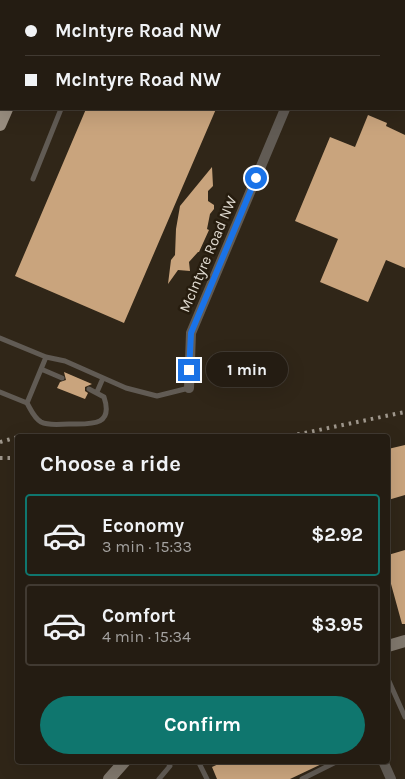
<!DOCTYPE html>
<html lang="en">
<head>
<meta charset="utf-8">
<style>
	:root { --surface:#241c12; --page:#302920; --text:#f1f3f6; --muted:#a3a19f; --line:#413a32; --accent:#0f766e }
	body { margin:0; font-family:Karla,sans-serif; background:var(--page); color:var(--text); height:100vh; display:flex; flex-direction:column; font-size:19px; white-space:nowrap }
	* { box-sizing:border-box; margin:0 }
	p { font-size:16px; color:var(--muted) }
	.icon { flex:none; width:28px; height:28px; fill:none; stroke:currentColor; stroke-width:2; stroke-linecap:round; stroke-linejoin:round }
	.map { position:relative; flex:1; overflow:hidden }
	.sheet { position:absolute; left:15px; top:434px; width:375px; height:330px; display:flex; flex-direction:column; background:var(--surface); border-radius:5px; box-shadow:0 5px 20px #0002,0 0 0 1px var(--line) }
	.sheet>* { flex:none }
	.hud { position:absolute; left:0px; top:0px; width:405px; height:110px; box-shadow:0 5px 20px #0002,0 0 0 1px var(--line); display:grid; align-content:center; height:110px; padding:0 25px; background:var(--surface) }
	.end { position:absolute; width:22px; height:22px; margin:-11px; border:6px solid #1a73e8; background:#fff; box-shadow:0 0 0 2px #fff }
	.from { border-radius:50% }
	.bubble { position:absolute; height:35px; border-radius:18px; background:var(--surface); box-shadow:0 5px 20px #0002,0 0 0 1px var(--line); font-size:16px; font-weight:700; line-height:35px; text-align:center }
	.hud b { display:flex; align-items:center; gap:18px; height:48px; font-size:19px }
	.hud b+b { border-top:1px solid var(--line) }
	.hud i { width:12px; height:12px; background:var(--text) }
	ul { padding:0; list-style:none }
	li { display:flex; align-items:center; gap:15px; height:82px; margin:0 10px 8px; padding:0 15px; border:2px solid var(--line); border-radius:5px }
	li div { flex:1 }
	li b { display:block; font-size:19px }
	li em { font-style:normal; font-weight:700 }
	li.selected { border-color:var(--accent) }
	li>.icon { width:45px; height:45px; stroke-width:1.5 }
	h2 { padding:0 25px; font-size:22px; line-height:60px }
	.cta { display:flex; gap:10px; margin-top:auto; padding:10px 25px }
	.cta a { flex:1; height:58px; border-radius:30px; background:var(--accent); color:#fff; font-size:20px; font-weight:700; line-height:58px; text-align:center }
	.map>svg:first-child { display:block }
	.building { fill:#c9a47d }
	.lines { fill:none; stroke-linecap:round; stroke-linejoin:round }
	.lane { stroke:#615b54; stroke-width:5 }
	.street { stroke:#615b54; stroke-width:10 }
	.secondary { stroke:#80786d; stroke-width:12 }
	.primary { stroke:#998e80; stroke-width:12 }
	.rail { stroke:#9f978c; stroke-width:4; stroke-dasharray:2.5 5; stroke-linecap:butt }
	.route { stroke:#1a73e8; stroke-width:6 }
	.labels { text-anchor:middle; stroke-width:5; stroke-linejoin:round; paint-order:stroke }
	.street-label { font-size:15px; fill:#e2dcd2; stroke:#261c0e }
</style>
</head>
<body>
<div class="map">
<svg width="405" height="779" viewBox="0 0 405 779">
	<rect width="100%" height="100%" fill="#302618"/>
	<path class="building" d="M86 109H216L124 323 15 276Z
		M368 115 387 123 386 126 405 135V268L386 260 368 302 320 282 338 239 295 221 330 137 355 147Z
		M212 167 213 186 208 191V201L214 205V209L210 214 207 229 209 230 199 252H198L189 262 190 271 178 270 168 284 171 260 175 255 176 229 180 206Z
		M64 372 92 384 85 387V391L88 393 85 399 57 388 60 382 66 380Z
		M405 445V495L388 500V449Z
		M405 550V624H402L388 573V555Z
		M225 761H328L290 779H217L212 767Z"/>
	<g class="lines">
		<path class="lane" d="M136 1V0
			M33 179 61 109
			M0 338 46 357 65 361 126 388 157 396 189 388
			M41 369 62 378
			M0 392 27 403 46 357
			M97 392 103 378
			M27 403C31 410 34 418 41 422 49 426 60 424 69 424 90 424 114 427 104 397L89 389
			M388 679 405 717
			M198 761 207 779
			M159 779 170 766 167 761
			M302 779 338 761"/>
		<path class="street" d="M249 0 252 1
			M404 65 405 66
			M189 388 191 333 285 109
			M383 761 391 779"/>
		<path class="secondary" d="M388 646 405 641
			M109 779 125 761"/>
		<path class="primary" d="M27 1 28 0
			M52 1V0
			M0 65 1 62
			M0 125 7 109"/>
		<path class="rail" d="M290 436 405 412
			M0 442 18 437
			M0 458H18"/>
	</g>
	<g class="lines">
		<path class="route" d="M189 370 191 333 256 178"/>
	</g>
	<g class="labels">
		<g class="street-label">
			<text transform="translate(208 254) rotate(-67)" y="5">McIntyre Road NW</text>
		</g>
	</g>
</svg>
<i class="end from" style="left:256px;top:178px"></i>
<i class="end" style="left:189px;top:370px"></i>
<div class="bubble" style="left:206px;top:352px;width:82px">1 min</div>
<div class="hud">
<b><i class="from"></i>McIntyre Road NW</b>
<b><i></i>McIntyre Road NW</b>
</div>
<section class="sheet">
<h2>Choose a ride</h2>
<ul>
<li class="selected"><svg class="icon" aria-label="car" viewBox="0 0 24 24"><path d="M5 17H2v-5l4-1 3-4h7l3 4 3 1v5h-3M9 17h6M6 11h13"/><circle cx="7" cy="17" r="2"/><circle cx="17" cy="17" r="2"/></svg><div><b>Economy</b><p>3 min · 15:33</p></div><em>$2.92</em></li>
<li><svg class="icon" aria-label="car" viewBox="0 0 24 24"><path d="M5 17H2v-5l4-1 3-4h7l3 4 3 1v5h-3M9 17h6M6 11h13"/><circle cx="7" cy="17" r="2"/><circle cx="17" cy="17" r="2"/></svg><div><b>Comfort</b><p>4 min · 15:34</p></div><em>$3.95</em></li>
</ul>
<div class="cta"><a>Confirm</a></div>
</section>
</div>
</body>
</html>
